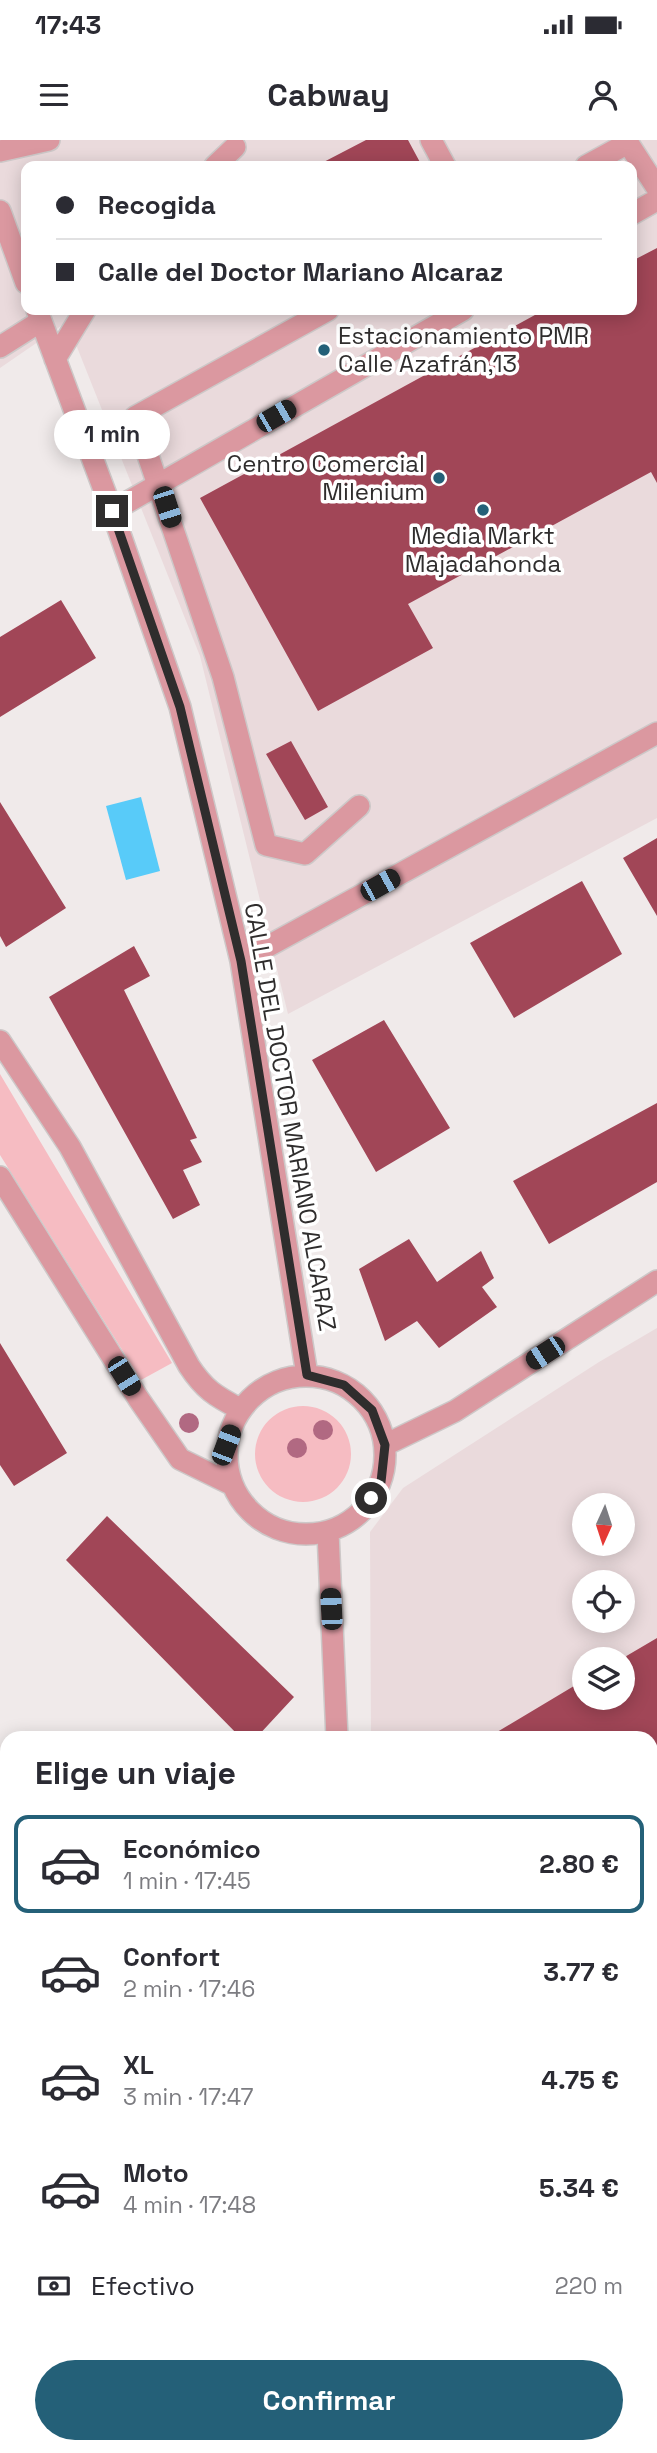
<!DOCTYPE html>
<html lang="es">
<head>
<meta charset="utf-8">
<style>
	:root { --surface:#fff; --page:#f2f2f3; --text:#2b2b33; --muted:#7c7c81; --line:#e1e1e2; --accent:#246078 }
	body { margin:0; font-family:"Space Grotesk",sans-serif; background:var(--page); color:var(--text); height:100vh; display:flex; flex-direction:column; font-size:26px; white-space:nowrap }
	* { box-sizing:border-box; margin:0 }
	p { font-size:23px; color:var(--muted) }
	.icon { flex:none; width:38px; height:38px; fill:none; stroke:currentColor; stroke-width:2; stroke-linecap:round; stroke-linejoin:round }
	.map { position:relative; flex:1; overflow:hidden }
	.side { position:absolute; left:0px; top:1591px; width:658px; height:723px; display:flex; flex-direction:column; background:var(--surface); border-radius:21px 21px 0 0; box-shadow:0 4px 18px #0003 }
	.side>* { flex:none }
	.guide { position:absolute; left:21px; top:21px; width:616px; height:154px; border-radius:14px; box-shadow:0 4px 18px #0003; display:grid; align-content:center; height:154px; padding:0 35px; background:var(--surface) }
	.needle { width:46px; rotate:183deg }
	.tools { position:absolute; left:572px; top:1353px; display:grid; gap:14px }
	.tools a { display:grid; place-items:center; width:63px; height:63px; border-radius:50%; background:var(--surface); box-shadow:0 4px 18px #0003; font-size:35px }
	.end { position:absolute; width:32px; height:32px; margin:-16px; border:9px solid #2f2d2d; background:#fff; box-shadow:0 0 0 4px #fff }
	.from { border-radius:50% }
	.bubble { position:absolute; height:49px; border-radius:24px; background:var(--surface); box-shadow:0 4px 18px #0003; font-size:23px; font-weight:800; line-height:49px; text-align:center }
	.car { position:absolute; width:21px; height:42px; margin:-21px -10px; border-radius:9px; box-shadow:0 0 5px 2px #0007; background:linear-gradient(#222 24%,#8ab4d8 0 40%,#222 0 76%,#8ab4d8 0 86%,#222 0) }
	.guide b { display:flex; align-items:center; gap:24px; height:66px; font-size:26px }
	.guide b+b { border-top:2px solid var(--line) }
	.guide i { width:18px; height:18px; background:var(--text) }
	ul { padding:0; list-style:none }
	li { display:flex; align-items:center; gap:21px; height:98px; margin:0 14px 10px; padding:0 21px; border:4px solid transparent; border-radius:14px }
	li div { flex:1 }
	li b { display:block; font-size:26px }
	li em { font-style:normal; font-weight:800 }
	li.active { border-color:var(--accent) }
	li>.icon { width:63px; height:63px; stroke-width:1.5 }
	h2 { padding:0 35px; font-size:32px; line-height:84px }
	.pay { display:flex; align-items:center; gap:18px; height:77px; padding:0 35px; font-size:26px }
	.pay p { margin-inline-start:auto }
	.action { display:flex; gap:14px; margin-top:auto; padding:14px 35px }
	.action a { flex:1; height:80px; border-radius:42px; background:var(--accent); color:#fff; font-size:28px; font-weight:800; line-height:80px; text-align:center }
	.status { display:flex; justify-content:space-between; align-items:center; height:49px; padding:0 35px; background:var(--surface); direction:ltr }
	.status svg { height:19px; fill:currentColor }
	header { display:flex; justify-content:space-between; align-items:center; height:91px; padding:0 35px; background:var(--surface); font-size:32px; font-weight:800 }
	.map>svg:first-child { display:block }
	.built { fill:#eadadc; fill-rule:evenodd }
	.green { fill:#f6bcc2 }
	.water { fill:#58cbf9 }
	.building { fill:#a14657 }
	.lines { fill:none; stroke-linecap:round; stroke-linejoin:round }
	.minor-casing { stroke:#cdc8c8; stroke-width:24 }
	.minor { stroke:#db98a0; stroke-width:21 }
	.tree { fill:#b16982 }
	.route { stroke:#2f2d2d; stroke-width:9 }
	.poi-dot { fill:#246078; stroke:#fff; stroke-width:2.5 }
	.labels { text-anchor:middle; stroke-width:7; stroke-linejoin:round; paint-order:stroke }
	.poi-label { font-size:24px; fill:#2f2d2d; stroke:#fff; text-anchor:start }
	.street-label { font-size:24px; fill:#2f2d2d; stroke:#fff }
</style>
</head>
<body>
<div class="status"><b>17:43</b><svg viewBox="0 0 49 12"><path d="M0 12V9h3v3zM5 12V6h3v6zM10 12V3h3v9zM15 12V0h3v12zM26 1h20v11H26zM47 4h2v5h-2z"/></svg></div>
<header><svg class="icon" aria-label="menu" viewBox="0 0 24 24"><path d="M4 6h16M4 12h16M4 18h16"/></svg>Cabway<svg class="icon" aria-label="person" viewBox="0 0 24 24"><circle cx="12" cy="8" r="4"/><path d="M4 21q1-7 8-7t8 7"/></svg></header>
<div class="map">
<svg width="657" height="2313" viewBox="0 0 657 2313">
	<rect width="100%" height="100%" fill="#f0eaea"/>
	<path class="built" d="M0 0H657V678L288 874 200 516 67 182 0 228ZM26 26H632V170H26Z
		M657 1188V2313H612L608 2307 651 2306V1598H371L370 1392 403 1348 599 1222ZM584 1365H623V1404H584ZM584 1442H623V1480H584ZM584 1519H623V1558H584Z
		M540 2306 543 2313H74V2307Z"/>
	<path class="green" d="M0 934 172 1223 141 1240 0 1015Z
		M255 1314a48 48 0 1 1 96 0a48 48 0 1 1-96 0Z
		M7 1706V2306L74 2307V2313H0V1710Z"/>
	<path class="water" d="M141 657 160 731 126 740 106 666Z"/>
	<path class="building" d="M366 0H408L422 26H316Z
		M657 108V343L651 332 408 464 433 508 318 571 200 358 544 170H632V121Z
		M61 460 96 518 0 577V497Z
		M291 601 328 667 305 680 266 614Z
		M0 662 66 768 6 807 0 796Z
		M657 698V776L623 718Z
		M582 741 622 814 514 878 470 803Z
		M134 806 150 836 124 850 197 998 190 1000 202 1022 183 1030 200 1065 173 1079 49 857Z
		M384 880 450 988 376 1032 312 920Z
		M657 963V1042L549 1104 513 1041Z
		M409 1099 437 1142 481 1111 494 1138 482 1147 497 1167 439 1208 417 1181 385 1201 359 1129Z
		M0 1203 67 1313 14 1346 0 1325Z
		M107 1376 294 1557 256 1598H241L66 1420Z
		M657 1498V1821L651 1824V1598H487L584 1540V1558H623V1518Z
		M299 2306H322L323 2313H301Z"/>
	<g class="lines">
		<g class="minor-casing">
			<path id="minor" d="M431 0 445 26
				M0 11 49 0
				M215 26 235 7
				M586 26 628 3 657 48
				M0 71 26 143
				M632 74 657 60
				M37 170 112 371 180 567 241 821 307 1235
				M328 170 135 277 223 537 266 705 305 714 359 666
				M0 207 41 181
				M55 219 85 170
				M112 371 463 170
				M241 821 657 593
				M0 901 70 1007 189 1226C204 1249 215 1256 240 1269
				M0 1037 138 1258 180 1319 231 1344
				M227 1315a79 79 0 1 1 158 0a79 79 0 1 1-158 0Z
				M385 1305 455 1271 657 1141
				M328 1392 337 1598
				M651 2182 657 2177
				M575 2306 580 2313"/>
		</g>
		<use href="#minor" class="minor"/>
	</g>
	<g class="tree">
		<circle cx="189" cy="1283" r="10"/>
		<circle cx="323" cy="1290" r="10"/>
		<circle cx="297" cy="1308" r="10"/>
	</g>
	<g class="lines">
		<path class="route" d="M112 371 180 567 241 821 307 1235 344 1245 372 1270 385 1305 381 1342 371 1358"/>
	</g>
	<g class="poi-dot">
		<circle cx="324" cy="210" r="7"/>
		<circle cx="439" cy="338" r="7"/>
		<circle cx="483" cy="370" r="7"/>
	</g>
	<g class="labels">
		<g class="poi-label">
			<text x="338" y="204">Estacionamiento PMR<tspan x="338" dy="28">Calle Azafrán,13</tspan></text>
			<text x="425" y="332" text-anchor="end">Centro Comercial<tspan x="425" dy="28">Milenium</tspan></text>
			<text x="483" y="404" text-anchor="middle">Media Markt<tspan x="483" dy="28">Majadahonda</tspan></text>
		</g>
		<g class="street-label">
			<text transform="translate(290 977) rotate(80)" y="8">CALLE DEL DOCTOR MARIANO ALCARAZ</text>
		</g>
	</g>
</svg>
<div class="tools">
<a><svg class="needle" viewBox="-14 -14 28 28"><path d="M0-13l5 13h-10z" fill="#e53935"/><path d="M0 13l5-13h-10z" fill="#7c7c81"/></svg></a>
<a><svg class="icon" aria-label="locate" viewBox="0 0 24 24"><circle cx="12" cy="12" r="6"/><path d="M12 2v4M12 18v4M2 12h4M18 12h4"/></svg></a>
<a><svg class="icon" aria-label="layers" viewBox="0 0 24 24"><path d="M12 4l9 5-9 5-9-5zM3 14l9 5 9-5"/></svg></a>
</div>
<i class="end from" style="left:371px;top:1358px"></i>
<i class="end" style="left:112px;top:371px"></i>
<div class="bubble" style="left:54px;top:270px;width:116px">1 min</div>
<i class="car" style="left:276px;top:276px;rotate:60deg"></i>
<i class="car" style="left:167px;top:367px;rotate:162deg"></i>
<i class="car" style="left:380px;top:745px;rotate:61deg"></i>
<i class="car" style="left:545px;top:1213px;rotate:237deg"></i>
<i class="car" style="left:124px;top:1236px;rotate:148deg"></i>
<i class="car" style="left:226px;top:1305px;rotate:21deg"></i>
<i class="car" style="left:331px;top:1469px;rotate:357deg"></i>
<div class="guide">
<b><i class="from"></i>Recogida</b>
<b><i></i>Calle del Doctor Mariano Alcaraz</b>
</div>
<section class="side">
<h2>Elige un viaje</h2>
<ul>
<li class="active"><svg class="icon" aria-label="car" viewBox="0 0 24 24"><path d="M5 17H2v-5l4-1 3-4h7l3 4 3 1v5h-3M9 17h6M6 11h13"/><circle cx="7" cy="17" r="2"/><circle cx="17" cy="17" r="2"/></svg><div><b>Económico</b><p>1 min · 17:45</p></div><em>2.80 €</em></li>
<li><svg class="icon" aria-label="car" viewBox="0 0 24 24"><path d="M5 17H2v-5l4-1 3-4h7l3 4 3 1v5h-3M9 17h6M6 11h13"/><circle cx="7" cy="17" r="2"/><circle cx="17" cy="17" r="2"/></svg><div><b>Confort</b><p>2 min · 17:46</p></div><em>3.77 €</em></li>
<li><svg class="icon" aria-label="car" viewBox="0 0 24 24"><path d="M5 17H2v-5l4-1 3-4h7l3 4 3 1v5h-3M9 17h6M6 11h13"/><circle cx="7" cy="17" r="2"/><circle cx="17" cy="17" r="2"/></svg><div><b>XL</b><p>3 min · 17:47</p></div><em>4.75 €</em></li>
<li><svg class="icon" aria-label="car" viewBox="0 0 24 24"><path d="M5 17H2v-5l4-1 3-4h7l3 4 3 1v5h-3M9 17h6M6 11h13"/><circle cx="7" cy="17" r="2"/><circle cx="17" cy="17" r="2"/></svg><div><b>Moto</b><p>4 min · 17:48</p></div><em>5.34 €</em></li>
</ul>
<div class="pay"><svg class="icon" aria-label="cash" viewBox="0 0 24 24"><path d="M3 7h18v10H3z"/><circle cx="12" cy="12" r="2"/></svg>Efectivo<p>220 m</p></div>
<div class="action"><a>Confirmar</a></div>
</section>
</div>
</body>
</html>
